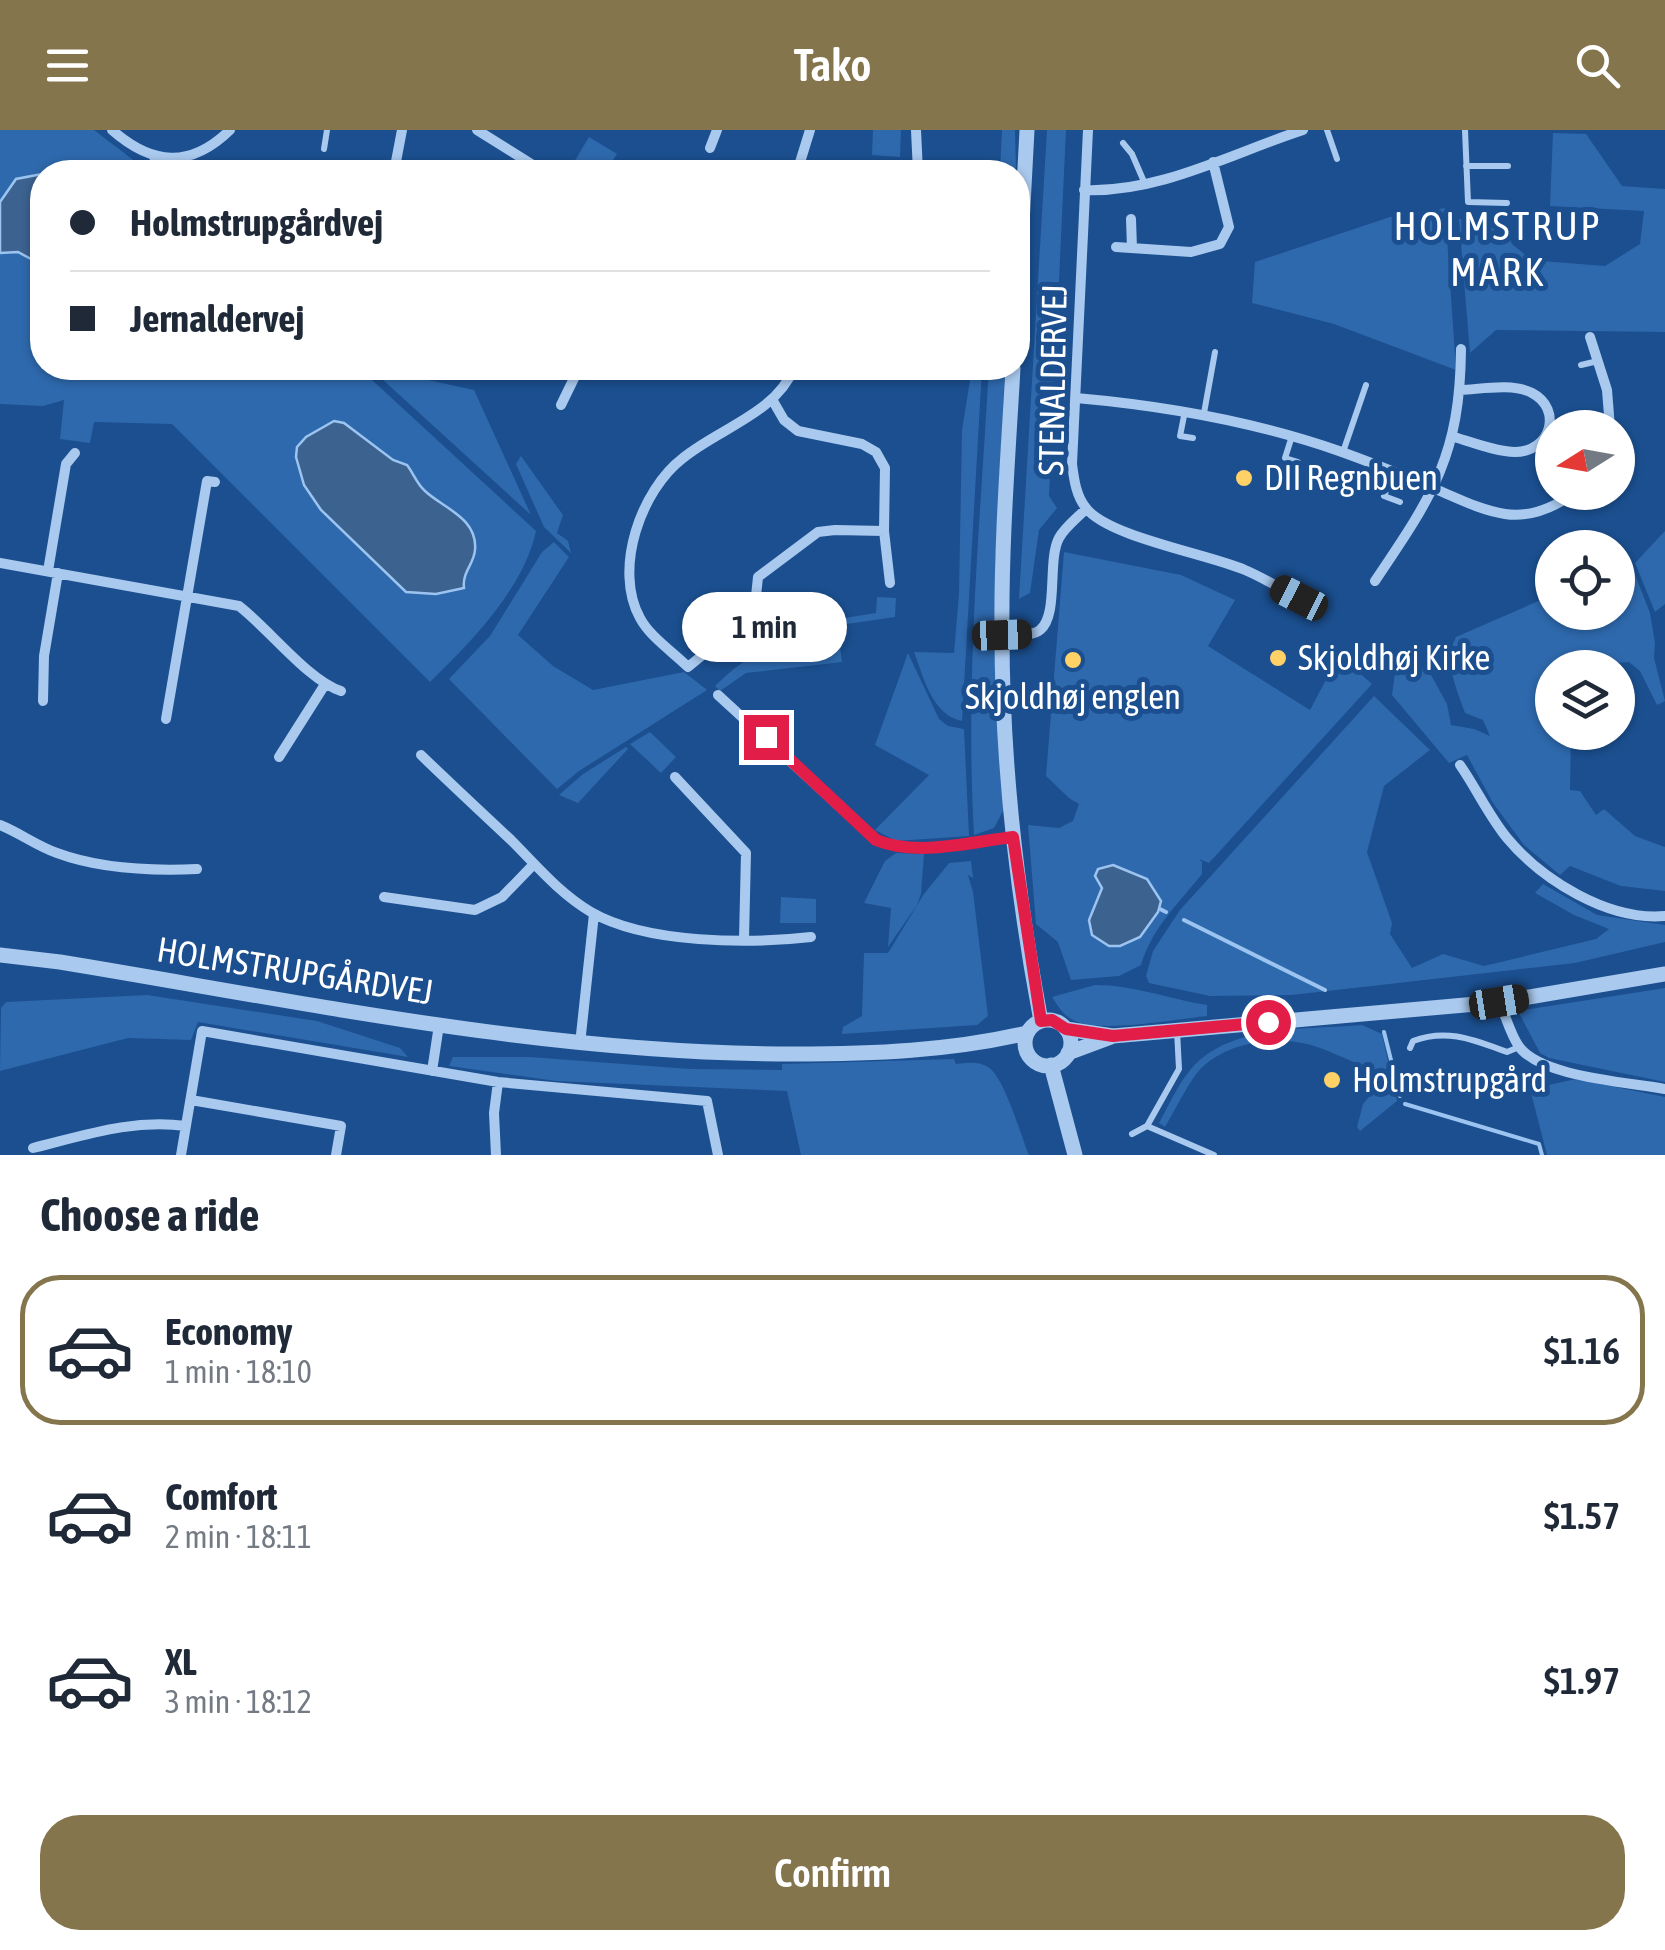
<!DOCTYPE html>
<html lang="en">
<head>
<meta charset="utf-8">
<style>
	:root { --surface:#fff; --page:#f2f2f3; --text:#1f2937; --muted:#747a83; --line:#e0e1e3; --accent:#84754c }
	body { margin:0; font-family:"Asap Condensed",sans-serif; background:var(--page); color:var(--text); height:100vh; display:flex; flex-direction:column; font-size:38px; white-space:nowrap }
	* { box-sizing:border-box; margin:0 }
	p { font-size:32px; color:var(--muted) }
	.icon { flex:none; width:55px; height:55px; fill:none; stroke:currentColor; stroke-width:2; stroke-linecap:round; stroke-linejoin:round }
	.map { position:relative; height:1025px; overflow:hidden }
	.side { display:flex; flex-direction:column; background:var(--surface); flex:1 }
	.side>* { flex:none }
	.banner { position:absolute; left:30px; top:30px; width:1000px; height:220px; border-radius:40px; box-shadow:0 2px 8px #0004; display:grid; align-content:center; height:220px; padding:0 40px; background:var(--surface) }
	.needle { width:65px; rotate:259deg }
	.controls { position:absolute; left:1535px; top:280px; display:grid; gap:20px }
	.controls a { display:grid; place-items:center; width:100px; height:100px; border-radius:50%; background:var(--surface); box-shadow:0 2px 8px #0004; font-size:50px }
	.end { position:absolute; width:45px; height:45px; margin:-22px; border:12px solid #e11d48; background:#fff; box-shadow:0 0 0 5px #fff }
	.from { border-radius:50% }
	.bubble { position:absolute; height:70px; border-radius:35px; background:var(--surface); box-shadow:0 2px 8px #0004; font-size:32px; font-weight:600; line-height:70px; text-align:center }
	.car { position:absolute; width:30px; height:60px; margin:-30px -15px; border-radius:12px; box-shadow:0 0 8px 2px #0007; background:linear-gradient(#222 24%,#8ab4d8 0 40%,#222 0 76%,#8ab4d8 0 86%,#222 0) }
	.banner b { display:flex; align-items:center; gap:35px; height:95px; font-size:38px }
	.banner b+b { border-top:2px solid var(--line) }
	.banner i { width:25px; height:25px; background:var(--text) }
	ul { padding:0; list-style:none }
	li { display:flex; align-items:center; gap:30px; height:150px; margin:0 20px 15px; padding:0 20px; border:5px solid transparent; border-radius:40px }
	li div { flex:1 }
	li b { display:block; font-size:38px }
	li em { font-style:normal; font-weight:600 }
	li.current { border-color:var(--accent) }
	li>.icon { width:90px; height:90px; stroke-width:1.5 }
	h2 { padding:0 40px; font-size:45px; line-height:120px }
	.cta { display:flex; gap:20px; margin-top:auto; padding:20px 40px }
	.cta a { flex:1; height:115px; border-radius:40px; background:var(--accent); color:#fff; font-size:40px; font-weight:600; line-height:115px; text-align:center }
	header { display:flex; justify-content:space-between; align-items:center; height:130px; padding:0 40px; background:var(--accent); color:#fff; font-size:45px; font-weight:600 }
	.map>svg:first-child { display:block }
	.green { fill:#2e69ad }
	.water { fill:#3c6290; stroke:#9cc4f0; stroke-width:2.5 }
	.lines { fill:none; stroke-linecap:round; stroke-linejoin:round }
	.stream { stroke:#9cc4f0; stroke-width:4 }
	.service { stroke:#a9c9ee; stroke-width:6 }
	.minor { stroke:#a9c9ee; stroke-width:10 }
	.tertiary { stroke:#a9c9ee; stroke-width:15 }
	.route { stroke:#e11d48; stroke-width:12 }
	.poi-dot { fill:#ffd166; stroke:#1b4f8f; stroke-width:4 }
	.labels { text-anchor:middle; stroke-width:10; stroke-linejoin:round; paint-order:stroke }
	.street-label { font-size:35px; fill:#fff; stroke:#1b4f8f }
	.poi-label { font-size:35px; fill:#fff; stroke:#1b4f8f; text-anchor:start }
	.quarter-label { font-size:40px; letter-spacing:2.5px; fill:#fff; stroke:#1b4f8f }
</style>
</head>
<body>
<header><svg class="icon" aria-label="menu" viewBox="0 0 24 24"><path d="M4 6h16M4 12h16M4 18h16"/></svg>Tako<svg class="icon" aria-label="search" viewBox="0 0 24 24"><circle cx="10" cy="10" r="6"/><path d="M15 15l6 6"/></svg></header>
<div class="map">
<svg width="1665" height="1025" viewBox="0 0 1665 1025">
	<rect width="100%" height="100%" fill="#1b4f8f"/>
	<path class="green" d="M0 0H94L149 42H42V238H359L536 401C524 458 471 512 430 552L172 294 94 292 90 313 60 309 64 270 43 276 0 274Z
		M873 0H901L900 27 872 25Z
		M1002 0H1015L1016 42H1000Z
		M1047 0H1066L1049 366 1057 378 1039 400 1030 463 1019 469Z
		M1553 3 1586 4 1622 56 1665 59V202L1496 200 1470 223 1459 89 1502 90 1512 114 1529 128 1542 131 1605 136 1640 114 1644 81 1550 76Z
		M589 7 617 24 605 42H568Z
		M1445 78 1456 240 1334 194 1252 173 1255 132 1390 87Z
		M373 238 474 260 531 385 371 239Z
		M972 238H982L962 591C932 585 924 548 914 522L954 523 959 464 962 300Z
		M989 238H1005L995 439 1003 681 994 698 974 705C965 549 980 393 989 238Z
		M521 326 563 385 557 403 568 411 571 423 544 397 516 334Z
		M1665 401V474L1655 482 1635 433Z
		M554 412 569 427 518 505 553 536 593 560 684 542 707 560 579 641 557 659 449 549 490 506 542 422Z
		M1064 422 1181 445 1235 470 1208 516 1310 580 1339 525 1372 554 1209 733 1199 729 1202 732V744C1178 774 1152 798 1141 835L1119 846 1071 850 1058 812 1036 794 1028 695 1059 698 1073 691 1079 674 1069 668 1046 646Z
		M1631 434 1650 483 1655 513 1654 528 1665 571 1657 575 1640 541 1629 532 1617 533 1613 537 1552 538V602L1571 603 1570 660 1580 661 1596 685 1604 679 1635 706 1665 717V761L1621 756 1570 736 1560 745 1524 715 1493 673 1467 625 1449 633 1392 565 1395 543 1426 536 1447 574 1451 595 1474 599 1490 606 1483 590 1465 583C1457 559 1443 532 1456 507L1552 465V482H1618V441Z
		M877 467 896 468 895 487 820 498 819 492 876 483Z
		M838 499 842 532 746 543 720 561 715 556C756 516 783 509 838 499Z
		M908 523 939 589 948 596 964 599 969 706 896 711 875 700 929 645 875 615Z
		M1374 566 1430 620 1384 656 1367 722 1392 793 1390 804 1412 838 1443 824 1484 836 1596 809 1609 799 1574 785 1535 763 1543 754 1597 785 1665 795V812L1575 833 1292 865 1210 866 1149 853 1146 846 1153 821 1180 780Z
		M650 602 676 627 661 643 630 614Z
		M626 617 628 619 578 673 559 665 583 644Z
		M896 723 924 724 921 764 917 775 888 817 891 778 864 773 885 731Z
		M971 731 973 748 968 745 973 762 988 886 977 895 842 904 843 897 862 886 864 823H888L924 764 949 733Z
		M781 767 816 769V793H780Z
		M1095 855C1134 855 1169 869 1207 875V886C1176 889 1099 904 1073 890 1063 885 1058 876 1052 867Z
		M1665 858V952L1549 928 1540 923 1518 881Z
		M147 865 317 891 400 918 408 927 198 892 191 910 128 908 0 941 1 878 6 872Z
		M1362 895 1382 904 1397 971 1360 1001 1357 997 1363 974 1372 963 1365 937C1346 929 1326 919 1307 914 1271 905 1221 914 1197 943 1185 959 1175 980 1165 997L1159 993C1169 975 1178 954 1191 939 1230 893 1307 900 1362 895Z
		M453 927H530L690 939 782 940V934L954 929 956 934C967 933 978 931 988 937 1005 948 1020 1004 1029 1025H801L787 961 556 951 449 936Z
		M1576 949 1665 967V1025H1547L1530 959Z"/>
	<path class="water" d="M42 44V135L18 122 0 123V72L16 49Z
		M334 291 344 293 393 330 407 335C414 344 416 353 425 361 443 378 478 388 475 420 474 434 462 442 464 458L436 464 406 462 321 380 304 355 296 327 297 317 306 307Z
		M1113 735 1147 749 1161 771 1158 782 1140 807 1120 816H1109L1092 805 1089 790 1102 758 1095 746 1098 739Z"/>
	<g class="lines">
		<path class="stream" d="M1160 779 1166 782
			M1184 790 1325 860
			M1384 902 1400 966
			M1405 974 1539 1014 1542 1025"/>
		<path class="service" d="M1327 0 1337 29
			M1465 0 1468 72 1507 73
			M1123 13 1132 24 1145 54
			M324 19 327 0
			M152 26 156 42
			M1466 36H1508
			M1581 235 1598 231
			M1185 281 1180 306 1193 308
			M1204 283 1215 222
			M1292 306 1285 328 1298 332
			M1343 322 1366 255
			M1394 342 1384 366 1400 372
			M1177 901 1179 939 1147 996 1214 1025
			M1410 918 1413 911C1447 898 1474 910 1507 922L1519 917
			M1132 1004 1147 996"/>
		<path class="minor" d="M112 0C152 35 190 39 230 0
			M477 0 544 42
			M916 0 918 42
			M1088 0 1072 334C1074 349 1076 366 1086 378 1108 407 1208 424 1245 440 1269 450 1289 466 1316 470
			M710 18 717 0
			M394 42 402 0
			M797 42 810 0
			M1084 60C1160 63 1232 23 1303 0
			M1131 89 1132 118
			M1116 117 1191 122 1220 114 1229 97 1213 32
			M1590 207 1607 260 1610 298
			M1076 268C1167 276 1253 291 1339 321 1373 333 1407 347 1440 361 1461 370 1481 380 1505 384 1531 388 1555 377 1576 362
			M773 271 784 290 798 301 862 314 876 322 885 338 884 401 890 453
			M561 275 579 238
			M1454 307C1472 312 1496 322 1515 322 1551 322 1563 279 1532 263 1513 253 1482 259 1461 260
			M0 433 239 476C269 499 309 551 341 561
			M48 441 66 334 75 323
			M1375 451C1433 365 1460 326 1461 219
			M756 466 758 447 818 402 835 400 884 401
			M1002 505C1012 504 1032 507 1040 500 1059 485 1047 430 1059 408 1065 397 1077 388 1086 379
			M705 523 688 537C673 522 650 507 640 488 613 439 641 360 683 328 720 298 776 283 794 238
			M718 565 876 710C917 727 970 712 1013 707
			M43 571 44 526 58 443
			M166 589 207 351 215 352
			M421 625C451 654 481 682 511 710 537 736 559 763 591 782 646 814 750 814 811 807
			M279 627 324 556
			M1460 635C1476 658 1489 686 1507 708 1542 750 1608 791 1665 786
			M675 647 746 723 744 809
			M0 695C20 703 37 716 57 723 100 739 152 741 197 739
			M384 767 475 780 502 767 534 734
			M1499 872C1506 886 1510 903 1518 915 1538 947 1628 952 1665 959
			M580 914 594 784
			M432 941 439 895
			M191 970 341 996 336 1025
			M33 1018C86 1005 131 989 186 996
			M181 1025 202 901 498 952 707 971 718 1025
			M496 1025 494 983 498 952"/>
		<path class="tertiary" d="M1018 170 1027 0
			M1013 238C1008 326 1001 415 1002 504 1002 633 1017 764 1041 891
			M0 825 60 832C303 872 546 924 794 924 872 924 951 921 1027 903
			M1025 913a23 23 0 1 1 46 0a23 23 0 1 1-46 0Z
			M1066 899 1113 906 1499 872 1665 844
			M1068 923 1111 907
			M1051 935 1075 1025"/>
	</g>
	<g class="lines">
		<path class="route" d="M766 607 876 710C917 727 970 712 1013 707L1041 891 1052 890 1066 899 1113 906 1268 892"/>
	</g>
	<g class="poi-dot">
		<circle cx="1244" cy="348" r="10"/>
		<circle cx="1278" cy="528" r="10"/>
		<circle cx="1073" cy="530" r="10"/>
		<circle cx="1332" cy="950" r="10"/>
	</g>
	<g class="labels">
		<g class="street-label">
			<text transform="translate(1053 250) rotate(-89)" y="12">STENALDERVEJ</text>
			<text transform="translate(295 841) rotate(9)" y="12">HOLMSTRUPGÅRDVEJ</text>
		</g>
		<g class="poi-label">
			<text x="1264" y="360">DII Regnbuen</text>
			<text x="1298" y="540">Skjoldhøj Kirke</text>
			<text x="1073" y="579" text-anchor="middle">Skjoldhøj englen</text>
			<text x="1352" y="962">Holmstrupgård</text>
		</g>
		<g class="quarter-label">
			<text x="1498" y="110">HOLMSTRUP<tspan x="1498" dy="46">MARK</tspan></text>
		</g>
	</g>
</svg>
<div class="controls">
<a><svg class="needle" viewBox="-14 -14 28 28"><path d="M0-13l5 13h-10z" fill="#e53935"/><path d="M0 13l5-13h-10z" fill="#747a83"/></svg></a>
<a><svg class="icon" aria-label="locate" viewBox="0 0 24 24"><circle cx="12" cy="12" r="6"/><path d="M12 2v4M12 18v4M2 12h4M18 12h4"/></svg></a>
<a><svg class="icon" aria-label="layers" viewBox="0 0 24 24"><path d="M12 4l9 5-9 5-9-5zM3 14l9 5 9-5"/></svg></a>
</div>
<i class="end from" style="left:1268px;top:892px"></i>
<i class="end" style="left:766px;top:607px"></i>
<div class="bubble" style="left:682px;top:462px;width:165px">1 min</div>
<i class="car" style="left:1299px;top:468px;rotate:297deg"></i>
<i class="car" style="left:1002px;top:505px;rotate:88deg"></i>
<i class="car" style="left:1499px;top:872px;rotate:81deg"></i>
<div class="banner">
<b><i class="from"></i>Holmstrupgårdvej</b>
<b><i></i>Jernaldervej</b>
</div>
</div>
<section class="side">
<h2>Choose a ride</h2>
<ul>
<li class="current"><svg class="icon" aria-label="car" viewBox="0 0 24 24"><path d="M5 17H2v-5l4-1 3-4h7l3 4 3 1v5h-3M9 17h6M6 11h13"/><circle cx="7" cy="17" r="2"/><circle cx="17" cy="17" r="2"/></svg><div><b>Economy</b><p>1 min · 18:10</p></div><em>$1.16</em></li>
<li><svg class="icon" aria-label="car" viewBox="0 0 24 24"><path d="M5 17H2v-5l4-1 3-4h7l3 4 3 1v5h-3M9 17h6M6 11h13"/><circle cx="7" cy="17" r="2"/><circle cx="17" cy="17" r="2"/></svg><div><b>Comfort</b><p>2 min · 18:11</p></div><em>$1.57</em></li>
<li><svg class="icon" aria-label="car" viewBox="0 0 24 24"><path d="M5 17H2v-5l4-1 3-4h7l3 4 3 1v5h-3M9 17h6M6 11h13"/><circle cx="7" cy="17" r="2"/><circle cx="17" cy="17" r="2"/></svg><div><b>XL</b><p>3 min · 18:12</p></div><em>$1.97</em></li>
</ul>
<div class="cta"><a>Confirm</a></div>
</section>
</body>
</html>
